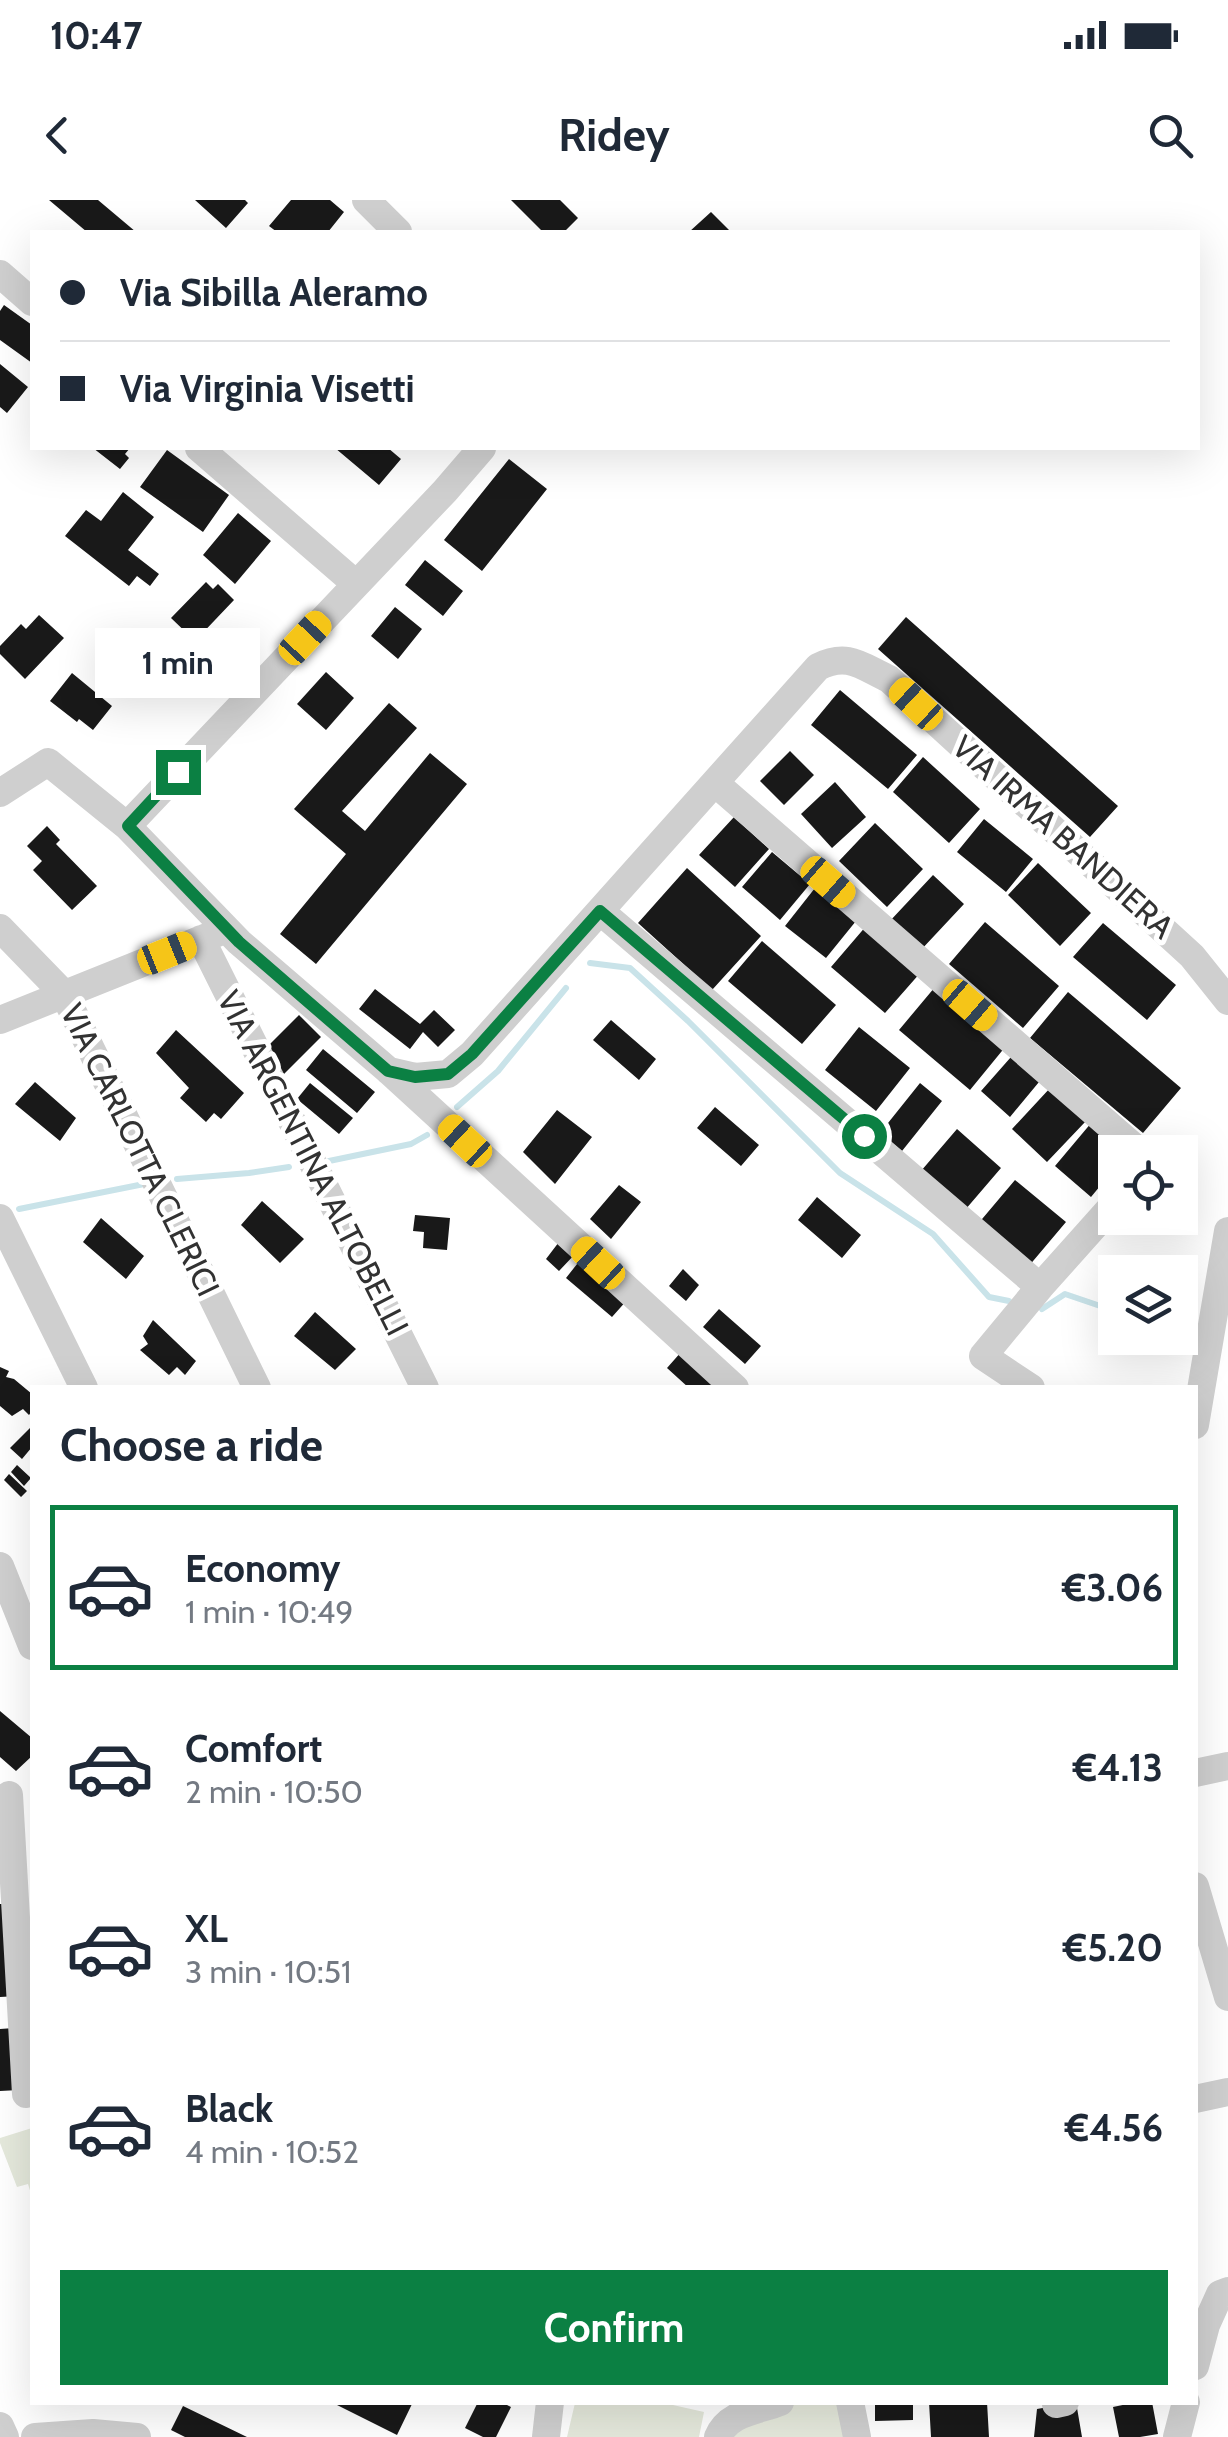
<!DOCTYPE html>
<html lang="en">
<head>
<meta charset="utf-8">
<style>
	:root { --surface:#fff; --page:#f2f2f3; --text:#1f2937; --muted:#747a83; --line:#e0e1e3; --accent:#0b8043 }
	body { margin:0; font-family:Cabin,sans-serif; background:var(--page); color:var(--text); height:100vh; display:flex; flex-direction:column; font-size:38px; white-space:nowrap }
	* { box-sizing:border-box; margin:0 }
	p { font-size:32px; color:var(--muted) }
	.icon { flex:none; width:55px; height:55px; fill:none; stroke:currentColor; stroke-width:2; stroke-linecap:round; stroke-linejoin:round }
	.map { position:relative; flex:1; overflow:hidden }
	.panel { position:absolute; left:30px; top:1185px; width:1168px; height:1020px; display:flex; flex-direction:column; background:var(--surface); border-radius:0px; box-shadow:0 10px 40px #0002 }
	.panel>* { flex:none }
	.guide { position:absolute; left:30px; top:30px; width:1170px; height:220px; border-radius:0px; box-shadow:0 10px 40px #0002; display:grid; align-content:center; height:220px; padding:0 30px; background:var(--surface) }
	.tools { position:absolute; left:1098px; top:935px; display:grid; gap:20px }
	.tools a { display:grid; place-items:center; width:100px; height:100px; border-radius:0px; background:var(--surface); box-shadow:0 10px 40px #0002; font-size:50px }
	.end { position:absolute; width:45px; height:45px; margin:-22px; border:12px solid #0b8043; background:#fff; box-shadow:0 0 0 5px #fff }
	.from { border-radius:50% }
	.bubble { position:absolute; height:70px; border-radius:0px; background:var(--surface); box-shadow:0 10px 40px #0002; font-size:32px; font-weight:800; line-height:70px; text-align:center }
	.car { position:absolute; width:30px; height:60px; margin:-30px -15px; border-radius:12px; box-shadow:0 0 8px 2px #0007; background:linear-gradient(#f5c518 24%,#345 0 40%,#f5c518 0 76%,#345 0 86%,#f5c518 0) }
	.guide b { display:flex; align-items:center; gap:35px; height:95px; font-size:38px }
	.guide b+b { border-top:2px solid var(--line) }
	.guide i { width:25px; height:25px; background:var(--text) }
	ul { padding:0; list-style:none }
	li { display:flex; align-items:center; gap:30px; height:165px; margin:0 20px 15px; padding:0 10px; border:5px solid transparent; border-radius:0px }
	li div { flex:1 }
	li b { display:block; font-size:38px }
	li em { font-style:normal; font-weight:800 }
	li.on { border-color:var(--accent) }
	li>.icon { width:90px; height:90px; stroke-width:1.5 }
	h2 { padding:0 30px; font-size:45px; line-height:120px }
	.primary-button { display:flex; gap:20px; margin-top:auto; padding:20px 30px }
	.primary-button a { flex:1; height:115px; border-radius:0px; background:var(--accent); color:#fff; font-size:40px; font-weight:800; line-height:115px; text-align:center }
	.status { display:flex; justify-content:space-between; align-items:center; height:70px; padding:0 50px; background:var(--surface); direction:ltr }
	.status svg { height:28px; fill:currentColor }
	header { display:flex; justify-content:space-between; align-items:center; height:130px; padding:0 30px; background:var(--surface); font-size:45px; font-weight:800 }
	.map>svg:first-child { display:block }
	.green { fill:#e5e9dc }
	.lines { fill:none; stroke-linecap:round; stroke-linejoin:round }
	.stream { stroke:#c9e3e9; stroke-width:6 }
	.building { fill:#191919 }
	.minor { stroke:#cfcfcf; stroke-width:28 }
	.route { stroke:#0b8043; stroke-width:12 }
	.labels { text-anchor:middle; stroke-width:10; stroke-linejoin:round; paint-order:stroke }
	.street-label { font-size:32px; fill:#323232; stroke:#fff }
</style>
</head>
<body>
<div class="status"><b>10:47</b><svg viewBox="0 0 49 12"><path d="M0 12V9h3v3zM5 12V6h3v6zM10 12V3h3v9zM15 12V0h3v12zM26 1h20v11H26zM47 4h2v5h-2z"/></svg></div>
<header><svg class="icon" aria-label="back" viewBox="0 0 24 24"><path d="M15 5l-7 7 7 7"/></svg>Ridey<svg class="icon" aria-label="search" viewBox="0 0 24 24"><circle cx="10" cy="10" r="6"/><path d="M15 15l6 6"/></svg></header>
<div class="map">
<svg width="1228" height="2237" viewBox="0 0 1228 2237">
	<rect width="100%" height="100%" fill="#fff"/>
	<path class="green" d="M32 1928V1997L28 1984 17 1987 0 1943V1938Z
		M845 2202 853 2237H724L791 2203Z
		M575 2203H664L704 2212 699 2237H567Z"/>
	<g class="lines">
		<path class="stream" d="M590 763 630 768 688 821 840 973 933 1034 989 1097 1009 1101
			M457 907 498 871 566 788
			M329 961 411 944 427 935
			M177 979 249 973 289 967
			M19 1009 144 984
			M1042 1109 1065 1094 1115 1111
			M1180 1132 1185 1133"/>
	</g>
	<path class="building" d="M49 0H98L136 32H87Z
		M195 0H245L248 3 226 28Z
		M291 0H330L344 12 328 32H277L269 26Z
		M511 0H560L578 18 564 32H543Z
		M711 12 731 32H689Z
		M4 105 32 125V163L0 140V111Z
		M0 164 28 187 7 213 0 207Z
		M93 248H130L125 254 129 258 120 269Z
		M335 248H388L401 259 379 285Z
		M167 250 229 295 203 332 140 287Z
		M509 259 547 289 482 371 444 340Z
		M123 292 154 317 128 350 159 374 150 386 137 376 129 386 65 336 86 310 101 321Z
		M238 313 271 341 235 384 203 355Z
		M425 360 463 391 443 416 405 385Z
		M206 382 213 389 218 384 234 400 195 441 171 418Z
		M395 407 422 429 398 459 371 436Z
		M39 415 64 438 25 479 0 454V446L21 424 26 429Z
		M906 417 1118 606 1090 637 878 449Z
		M326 472 354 498 326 530 297 504Z
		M72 473 112 506 93 530 79 519 77 522 50 501Z
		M840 490 917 555 888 589 811 525Z
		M389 503 417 528 342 611 365 631 430 553 467 584 316 764 280 734 346 654 294 609Z
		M790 551 814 575 784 605 760 581Z
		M923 557 980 609 949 643 893 592Z
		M835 582 866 617 832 648 801 614Z
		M734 617 769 649 735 687 699 655Z
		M984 619 1033 659 1006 692 957 652Z
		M875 623 923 669 887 707 839 661Z
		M47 626 60 640 56 644 97 686 72 710 33 670 42 661 27 646Z
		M772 652 810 684 780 720 742 687Z
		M1038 663 1091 713 1060 746 1008 695Z
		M687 668 761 736 712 790 638 723Z
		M933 675 964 704 920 751 889 722Z
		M815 688 856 721 826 758 785 726Z
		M985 722 1059 786 1023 828 949 764Z
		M1103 723 1176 785 1147 820 1073 757Z
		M867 725 921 772 885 813 831 767Z
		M762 741 836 805 802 844 728 781Z
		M935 787 1006 846 970 890 899 830Z
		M375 789 420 824 434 810 455 830 438 847 423 832 410 849 359 809Z
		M1068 792 1181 888 1143 933 1030 838Z
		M299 815 321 837 284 874 262 852Z
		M611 820 656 859 639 880 593 840Z
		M859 827 910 868 876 911 825 870Z
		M176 830 244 893 221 919 214 913 206 922 180 898 189 888 156 853Z
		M323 849 375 892 357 913 306 870Z
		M1011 857 1039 882 1010 917 981 891Z
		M35 882 76 918 60 941 15 904Z
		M310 883 353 918 339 934 297 899Z
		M920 883 942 901 902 951 880 933Z
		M1051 887 1086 921 1047 962 1012 929Z
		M715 907 759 945 741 966 697 928Z
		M557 910 592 937 555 984 523 952Z
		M1092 922 1127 952H1115V968L1091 997 1055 966Z
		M957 929 1001 968 965 1010 921 971Z
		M1015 980 1066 1022 1028 1067 977 1025Z
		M619 985 641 1002 611 1039 590 1019Z
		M817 997 861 1035 842 1058 798 1020Z
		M262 1001 304 1039 280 1063 241 1025Z
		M415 1015 450 1018 447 1050 423 1048 424 1032 413 1031Z
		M101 1018 144 1056 126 1079 83 1042Z
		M562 1038 576 1053 559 1071 546 1059Z
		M581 1059 628 1099 612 1117 566 1078Z
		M683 1069 699 1085 686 1101 669 1086Z
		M719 1109 761 1146 745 1164 703 1127Z
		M315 1112 356 1149 335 1170 294 1136Z
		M153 1120 196 1161 185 1175 177 1167 169 1175 140 1150 148 1144 143 1136Z
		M682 1151 722 1188H689L667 1168Z
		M0 1167 9 1171 6 1177 14 1179 32 1194V1211L29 1215 23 1209 12 1216 0 1206Z
		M32 1226V1247L22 1259 10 1248Z
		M17 1265 31 1278 24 1286 11 1272Z
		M9 1274 27 1291 21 1297 4 1280Z
		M0 1511 32 1538V1556L16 1571 0 1557Z
		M0 1704H12L18 1796 0 1797Z
		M14 1828 19 1890 0 1891V1829Z
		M331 2202H408L412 2204 397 2235Z
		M478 2202H501L511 2207 496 2237H483L465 2228Z
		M875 2202H913V2220L875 2221Z
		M929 2202H987L989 2237H931Z
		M1076 2202 1082 2237H1034L1037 2209Z
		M1137 2202H1152L1158 2234 1140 2237H1119L1113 2207Z
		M183 2206 247 2237H185L171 2230Z"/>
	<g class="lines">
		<path class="minor" d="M366 0 398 32
			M0 74 32 102
			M199 248 356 384
			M715 583 1140 952
			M0 593 48 562 127 626 445 291 482 248
			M127 626 239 742 389 871 735 1188
			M600 711 1040 1087
			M0 728 64 794 257 1188
			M201 739 425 1188
			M0 820 217 733
			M389 871 415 877 448 874 472 854 818 467C848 452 861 466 889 479L1192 756 1228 801
			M0 1018 84 1188
			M1031 1188 983 1156 1040 1087 1115 1003
			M1195 1225 1228 1031
			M0 1366 32 1446
			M1195 1573 1228 1566
			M9 1595 26 1894
			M1195 1686 1228 1797
			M1195 1899 1228 1892
			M1195 2166 1206 2125 1220 2094 1228 2091
			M850 2202 857 2237
			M1056 2204 1065 2202
			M0 2226 5 2237
			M35 2237 93 2233 137 2237
			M546 2237 550 2202
			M718 2237C728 2212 758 2211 780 2202
			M1177 2237 1186 2202"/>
	</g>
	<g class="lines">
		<path class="route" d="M178 572 128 626 239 742 388 871 415 877 448 874 472 854 600 711 864 936"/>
	</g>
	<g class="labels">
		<g class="street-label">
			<text transform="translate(1063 637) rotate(42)" y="11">VIA IRMA BANDIERA</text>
			<text transform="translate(140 950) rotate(64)" y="11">VIA CARLOTTA CLERICI</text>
			<text transform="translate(313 963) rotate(63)" y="11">VIA ARGENTINA ALTOBELLI</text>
		</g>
	</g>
</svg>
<div class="tools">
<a><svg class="icon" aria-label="locate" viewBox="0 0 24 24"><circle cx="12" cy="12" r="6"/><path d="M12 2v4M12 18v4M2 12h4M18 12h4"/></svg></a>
<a><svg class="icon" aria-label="layers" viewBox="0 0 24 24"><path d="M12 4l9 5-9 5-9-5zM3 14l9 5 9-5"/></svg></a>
</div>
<i class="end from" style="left:864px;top:936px"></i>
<i class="end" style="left:178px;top:572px"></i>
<div class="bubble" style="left:95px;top:428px;width:165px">1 min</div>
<i class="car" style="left:305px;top:438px;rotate:43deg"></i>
<i class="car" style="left:916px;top:504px;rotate:313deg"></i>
<i class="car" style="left:828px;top:682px;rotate:131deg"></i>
<i class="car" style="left:167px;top:753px;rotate:68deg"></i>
<i class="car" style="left:970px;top:805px;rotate:131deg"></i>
<i class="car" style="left:465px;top:941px;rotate:313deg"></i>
<i class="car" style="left:598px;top:1063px;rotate:313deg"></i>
<div class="guide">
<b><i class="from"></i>Via Sibilla Aleramo</b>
<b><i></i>Via Virginia Visetti</b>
</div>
<section class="panel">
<h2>Choose a ride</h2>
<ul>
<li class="on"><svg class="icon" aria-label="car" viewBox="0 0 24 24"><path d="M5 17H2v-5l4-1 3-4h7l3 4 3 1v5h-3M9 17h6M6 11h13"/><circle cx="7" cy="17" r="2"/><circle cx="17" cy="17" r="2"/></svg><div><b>Economy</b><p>1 min · 10:49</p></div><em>€3.06</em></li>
<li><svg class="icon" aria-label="car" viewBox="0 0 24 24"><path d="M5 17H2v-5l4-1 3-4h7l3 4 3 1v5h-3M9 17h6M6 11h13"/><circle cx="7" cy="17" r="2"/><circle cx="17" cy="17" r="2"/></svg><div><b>Comfort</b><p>2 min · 10:50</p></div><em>€4.13</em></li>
<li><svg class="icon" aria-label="car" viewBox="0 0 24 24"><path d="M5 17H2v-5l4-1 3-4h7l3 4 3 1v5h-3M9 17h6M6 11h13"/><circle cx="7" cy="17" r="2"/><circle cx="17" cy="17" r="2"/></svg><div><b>XL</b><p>3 min · 10:51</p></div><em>€5.20</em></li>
<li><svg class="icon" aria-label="car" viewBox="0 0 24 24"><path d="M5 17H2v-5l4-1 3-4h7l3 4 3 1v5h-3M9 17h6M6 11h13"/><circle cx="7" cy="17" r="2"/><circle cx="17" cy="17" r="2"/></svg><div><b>Black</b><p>4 min · 10:52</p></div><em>€4.56</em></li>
</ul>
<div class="primary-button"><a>Confirm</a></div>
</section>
</div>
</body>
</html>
